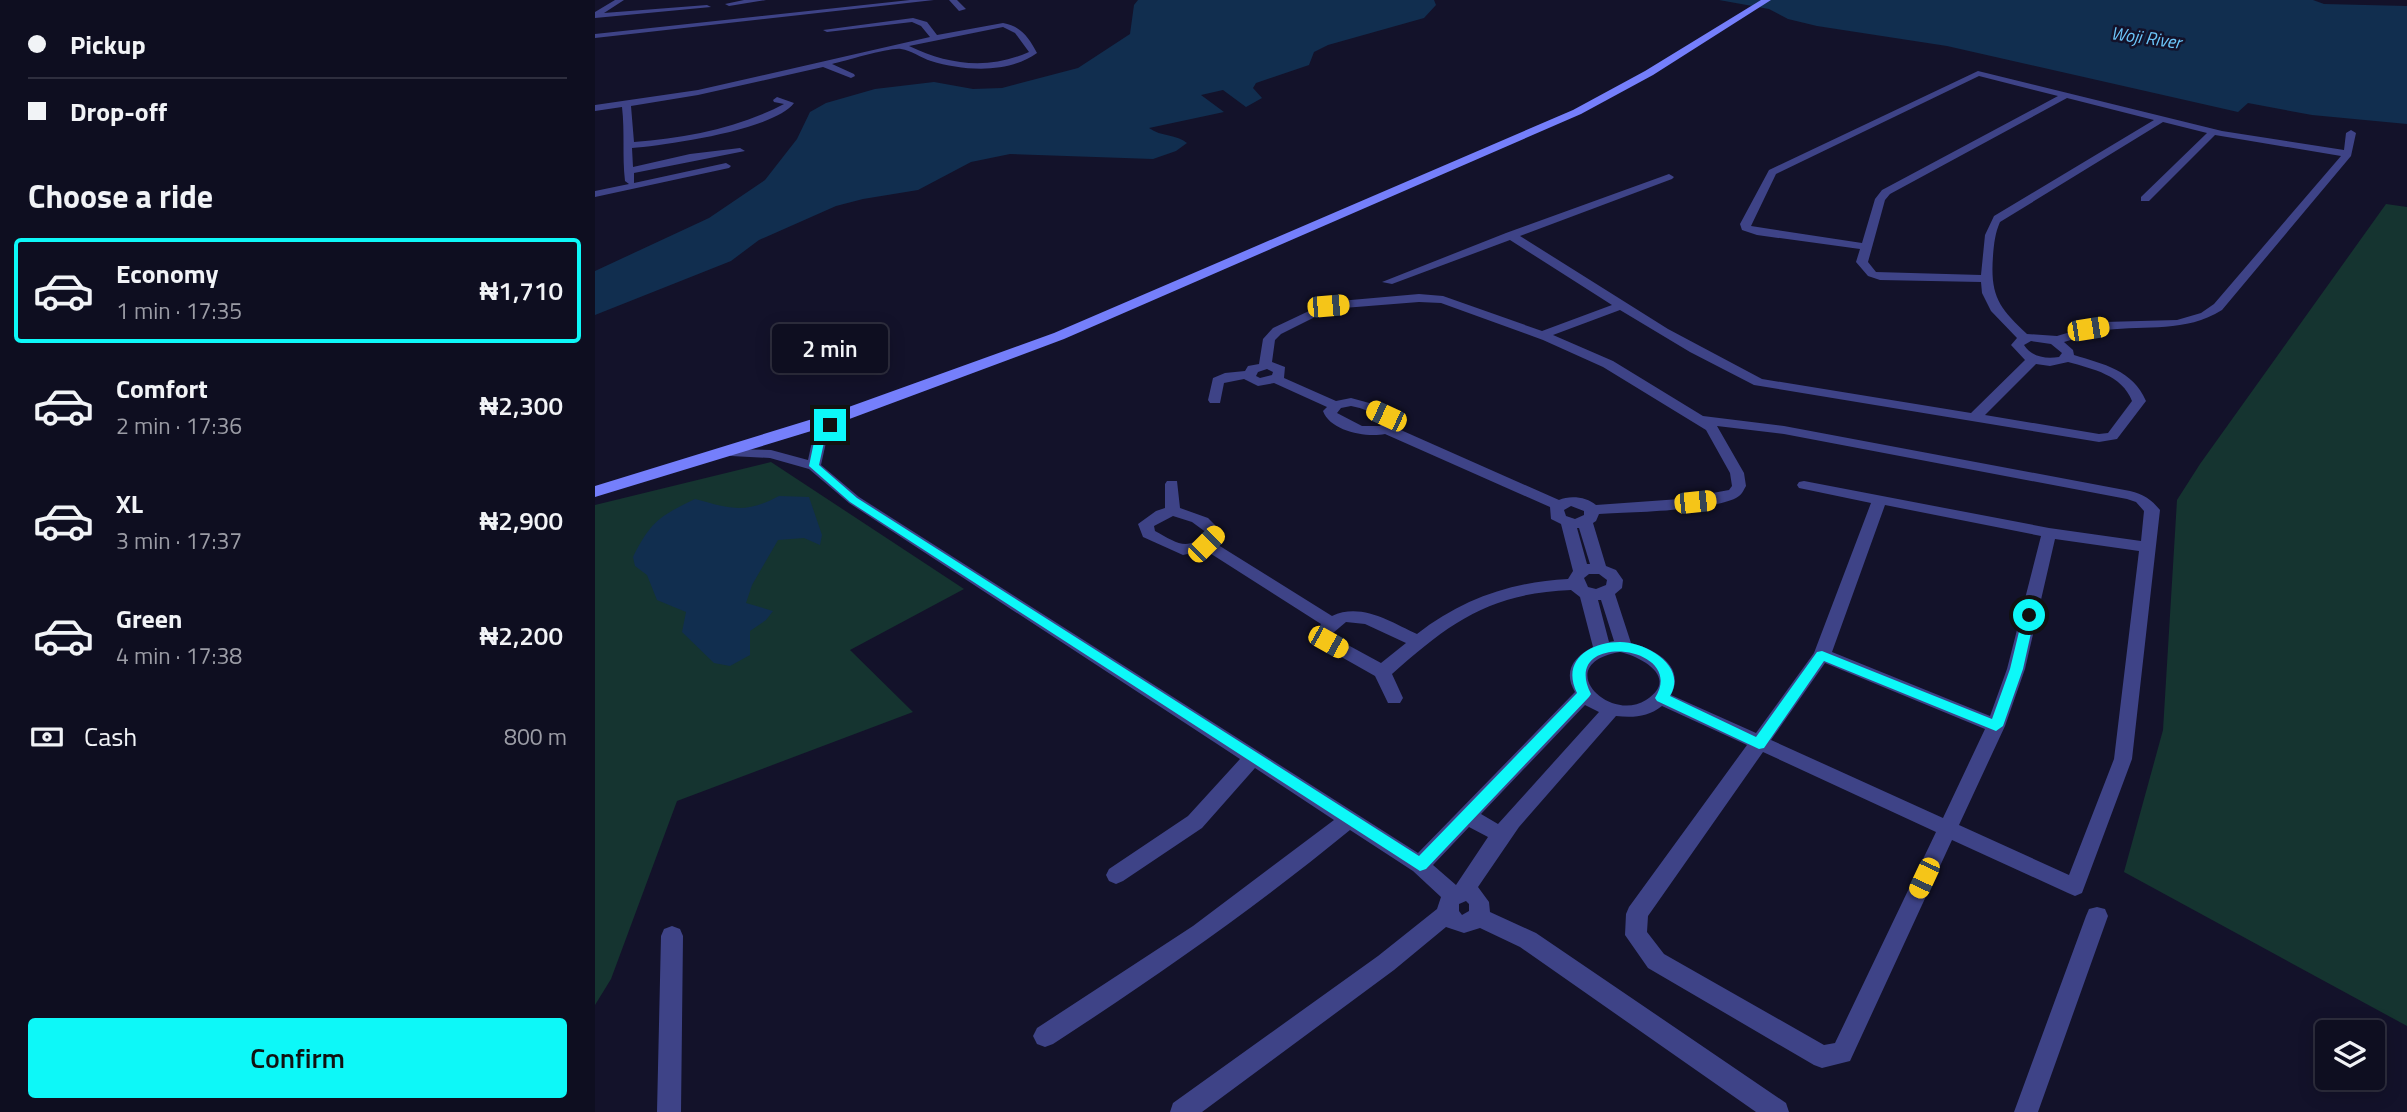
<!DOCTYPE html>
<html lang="en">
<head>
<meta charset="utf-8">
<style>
	:root { --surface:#0e0e20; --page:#171729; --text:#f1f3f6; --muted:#9b9ca5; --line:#2e2e3e; --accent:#0df8f8 }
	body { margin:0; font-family:"Titillium Web",sans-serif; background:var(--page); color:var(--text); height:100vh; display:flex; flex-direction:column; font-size:26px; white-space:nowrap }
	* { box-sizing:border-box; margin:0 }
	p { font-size:23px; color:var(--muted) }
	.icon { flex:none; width:38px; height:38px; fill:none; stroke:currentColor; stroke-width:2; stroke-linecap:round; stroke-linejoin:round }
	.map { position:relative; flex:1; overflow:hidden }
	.sheet { display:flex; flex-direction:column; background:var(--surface); width:595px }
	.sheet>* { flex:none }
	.hud { display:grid; align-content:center; height:154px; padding:0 28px; background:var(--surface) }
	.controls { position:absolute; left:1720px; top:1020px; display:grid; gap:14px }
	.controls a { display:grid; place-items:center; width:70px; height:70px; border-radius:7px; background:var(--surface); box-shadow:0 4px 18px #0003,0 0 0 2px var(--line); font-size:35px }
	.end { position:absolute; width:32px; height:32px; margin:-16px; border:9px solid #0df8f8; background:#111; box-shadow:0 0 0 4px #111 }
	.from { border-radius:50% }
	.bubble { position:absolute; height:49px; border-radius:7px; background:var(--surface); box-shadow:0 4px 18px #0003,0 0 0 2px var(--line); font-size:23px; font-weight:600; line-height:49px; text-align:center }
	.car { position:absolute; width:21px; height:42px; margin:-21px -10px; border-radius:9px; box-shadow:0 0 5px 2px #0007; background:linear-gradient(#f5c518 24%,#345 0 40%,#f5c518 0 76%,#345 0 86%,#f5c518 0) }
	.hud b { display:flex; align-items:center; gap:24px; height:66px; font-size:26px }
	.hud b+b { border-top:2px solid var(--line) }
	.hud i { width:18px; height:18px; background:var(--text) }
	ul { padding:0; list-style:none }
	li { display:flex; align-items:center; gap:21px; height:105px; margin:0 14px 10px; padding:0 14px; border:4px solid transparent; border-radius:7px }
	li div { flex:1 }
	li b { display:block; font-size:26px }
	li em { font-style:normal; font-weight:600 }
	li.active { border-color:var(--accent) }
	li>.icon { width:63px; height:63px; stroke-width:1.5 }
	h2 { padding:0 28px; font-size:32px; line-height:84px }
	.pay { display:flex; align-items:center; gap:18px; height:77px; padding:0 28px; font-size:26px }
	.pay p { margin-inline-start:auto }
	.action { display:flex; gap:14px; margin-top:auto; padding:14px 28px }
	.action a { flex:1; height:80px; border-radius:7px; background:var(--accent); color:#111; font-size:28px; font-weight:600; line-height:80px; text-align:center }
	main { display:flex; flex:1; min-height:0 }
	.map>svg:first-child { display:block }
	.green { fill:#153430 }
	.water { fill:#112e4f }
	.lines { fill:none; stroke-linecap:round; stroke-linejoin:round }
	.minor { fill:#3e4387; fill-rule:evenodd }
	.secondary { fill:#757ffb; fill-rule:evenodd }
	.route { fill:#0df8f8 }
	.labels { text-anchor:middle; stroke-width:5; stroke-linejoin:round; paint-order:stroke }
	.far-water-label { font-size:18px; font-style:italic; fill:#6dc7fb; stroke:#13122a }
</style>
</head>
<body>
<main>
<section class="sheet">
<div class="hud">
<b><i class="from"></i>Pickup</b>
<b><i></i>Drop-off</b>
</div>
<h2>Choose a ride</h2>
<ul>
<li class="active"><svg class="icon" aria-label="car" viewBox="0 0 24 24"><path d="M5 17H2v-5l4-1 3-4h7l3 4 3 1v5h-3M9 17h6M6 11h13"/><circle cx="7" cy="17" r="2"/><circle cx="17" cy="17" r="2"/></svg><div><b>Economy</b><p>1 min · 17:35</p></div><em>₦1,710</em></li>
<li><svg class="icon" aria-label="car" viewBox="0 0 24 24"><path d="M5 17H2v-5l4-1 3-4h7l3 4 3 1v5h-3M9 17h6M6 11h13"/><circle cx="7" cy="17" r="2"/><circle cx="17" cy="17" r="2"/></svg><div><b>Comfort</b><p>2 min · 17:36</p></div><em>₦2,300</em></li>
<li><svg class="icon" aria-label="car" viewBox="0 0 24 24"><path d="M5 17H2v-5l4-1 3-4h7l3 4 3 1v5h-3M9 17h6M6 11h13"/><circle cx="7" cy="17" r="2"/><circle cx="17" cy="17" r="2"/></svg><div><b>XL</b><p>3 min · 17:37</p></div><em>₦2,900</em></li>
<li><svg class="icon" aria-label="car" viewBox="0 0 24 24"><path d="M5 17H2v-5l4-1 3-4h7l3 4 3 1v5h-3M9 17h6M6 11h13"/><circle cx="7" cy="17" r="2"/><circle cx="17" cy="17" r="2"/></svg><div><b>Green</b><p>4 min · 17:38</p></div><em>₦2,200</em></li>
</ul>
<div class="pay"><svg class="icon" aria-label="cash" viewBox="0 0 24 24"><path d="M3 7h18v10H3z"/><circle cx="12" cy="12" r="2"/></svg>Cash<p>800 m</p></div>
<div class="action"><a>Confirm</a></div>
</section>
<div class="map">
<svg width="1812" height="1112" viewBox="0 0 1812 1112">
	<rect width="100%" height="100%" fill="#13122a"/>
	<path class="green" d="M1791 204 1812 207V1026L1529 872 1568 730 1582 500 1605 464Z
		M176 462 369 589 255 650 318 712 82 801 16 979 0 1005V505Z"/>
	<path class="water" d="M543 0H839L841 5 829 18 733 45 719 52 714 65 661 83 658 88 667 98 651 107 628 90 606 95 629 112 554 128C566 137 582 134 592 143L581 151 558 159 415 154 376 162 323 190 268 199 241 206 164 240 136 261 0 315V271L114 218 170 180 202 139 215 112 231 103 280 89 339 82 378 89 407 88 483 68 535 34 539 5Z
		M1124 0H1718L1729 4 1812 6V124L1717 115 1653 103 1643 112 1352 46 1222 26 1193 19 1174 9Z
		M184 496 214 497 227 535 225 545 209 538 183 540 157 585 151 603 178 611 171 620 155 631V655L135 666 119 663 87 632 91 612 62 600 52 575 40 566 38 557C56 521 65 516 100 499 137 509 150 514 184 496Z"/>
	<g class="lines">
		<path class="minor" d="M20 0H29L9 13 112 5 116 7 0 18V12Z
			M149 0H171L134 6 130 4Z
			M315 0H339L0 38V34Z
			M354 0H362L371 9 364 11Z
			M318 18 332 22 342 35 408 23C426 26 434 38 442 53 413 74 369 71 336 61 326 58 316 50 306 49 296 47 250 61 237 64L259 74 260 76 256 78 228 67 103 95 36 106 39 142C91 138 143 128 189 104L179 102 178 100 182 97 199 103C179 130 71 145 37 148L38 167 95 154 145 148 150 151 39 173V183L131 163 136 166 134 168 0 197V191L34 184 30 181C27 155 30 133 27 107L0 111V105L103 90 335 37 326 26 317 22 232 32 228 30ZM408 27 420 33 434 52C394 70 353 65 314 46Z
			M1383 71 1627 131 1749 150 1751 133 1756 130 1761 133 1756 156 1627 310C1590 333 1552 325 1511 330 1496 331 1483 338 1469 342L1478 350 1479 355C1508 364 1538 370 1551 401L1522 439 1504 442 1159 385 1095 352 1025 310 958 335 1018 361 1108 416 1189 426 1535 491C1548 494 1556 499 1565 510L1537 759 1487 893 1480 896 1473 893 1357 840 1255 1061 1227 1068 1219 1065 1053 968 1030 935 1031 914 1034 907 1152 745 1067 706C1053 717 1038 718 1021 716L924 827 883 887 894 902 895 912 941 933 1191 1103 1194 1112H1161L925 947 885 928 869 933 851 927 799 970 607 1112H575L578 1103 783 956 842 909 846 897 818 871 755 830C660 908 561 977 458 1044L450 1047 442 1044 438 1036 442 1028 598 926 739 820 660 768 607 828 528 881 521 884 514 881 511 875 514 869 593 816 645 759 254 503 214 469 175 458 136 456 129 452 131 449 176 450 213 460 218 437 238 414H248L250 417 232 438 226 465 264 497 823 853 980 692C968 672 978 657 998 647L985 597 976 590C896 593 855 622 797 674L808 698 805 703H793L780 676 727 646 721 632 726 624 610 550 588 555 548 537 543 524 561 511 570 508V484L572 481H582L585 508 613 518 629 534 620 543 737 616C766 602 796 622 822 634 867 599 916 582 973 579L978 571 966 524 956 519 955 507 790 434C771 438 735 431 728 411L732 407 679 383 663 386 649 379 629 383 625 403H615L613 400 618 378 630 373 650 371 653 366 664 364 668 339 678 328 733 302 824 294 848 296 947 331 1017 305 915 240 797 284 787 282 911 233 1074 174 1079 177 1077 179 925 236 1073 329 1167 379 1376 413 1430 360 1416 345 1422 338 1396 311 1387 293 1386 282 1285 280 1273 276 1261 262 1265 249 1162 235 1147 230 1145 224 1174 170ZM1384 76 1463 96 1287 190 1280 199 1267 243 1156 226 1181 174ZM1472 98 1559 120 1399 216 1390 235 1386 275 1281 272 1273 262 1290 200 1295 194ZM1568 122 1612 133 1546 197V201H1554L1620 135 1746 156 1619 304 1606 313 1582 320 1509 322 1462 336 1432 334C1404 308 1395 296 1398 256 1399 244 1400 233 1405 222ZM824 302 846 303 948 340 1008 367 1111 430 1135 473 1137 486 1134 490 1085 499 1001 505C992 497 975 495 964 500L799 427 802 420 800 417 778 404 756 398 741 401 689 378 690 367 677 362 680 340 686 334 736 309ZM1436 341 1456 344 1467 353 1464 357C1450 359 1437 357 1429 345ZM1473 362C1498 369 1527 375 1537 401L1513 433 1504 434 1390 415 1441 364 1455 366ZM672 369 678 372 677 375 665 378 661 376 663 372ZM756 406C768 408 779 413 788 421L785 426H767L742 413 746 408ZM1122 426 1189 434 1532 499 1541 502 1549 511 1546 541 1454 528 1209 481 1204 482 1202 485 1204 488 1276 503 1219 653 1161 733 1076 695C1091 666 1060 649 1036 643L1020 594 1027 588 1028 580 1021 570 1011 566 998 523 1001 521 1004 514C1036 512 1115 511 1141 498 1147 495 1148 491 1151 486L1149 473ZM1290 505 1446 536 1412 669 1395 716 1237 652ZM976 506 989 511V515L980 519 971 516 969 510ZM578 516 597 522 612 533C592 552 582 543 560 531L559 526ZM982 528H984L995 564H992ZM1460 539 1544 551 1519 759 1474 875 1364 825 1410 726 1430 669ZM994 574H1004L1012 580 1011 585 1001 589 993 587 989 578ZM1003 600H1006L1019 641 1014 642ZM751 622 770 624 811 643 786 663 740 638 738 633ZM1025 652C1047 657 1085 678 1051 700 1014 724 955 664 1025 652ZM1230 663 1390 729 1348 818 1176 740ZM990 705 1004 712 903 824 886 814ZM1168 752 1341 832 1240 1043 1229 1045 1069 954 1052 932 1053 916ZM874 827 893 837 861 885 838 865ZM871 901 874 904V911L867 915 864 911V904Z
			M1502 907 1510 909 1513 916 1443 1112H1419L1491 916 1494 909Z
			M77 926 85 929 88 936 86 1112H62L66 936 69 929Z"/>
		<path class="secondary" d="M1166 0H1176L1058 75 986 114 469 339 249 421 0 497V486L237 413 459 333 978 110 1050 71Z"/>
	</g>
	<path class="route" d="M231 423 240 425 230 438 224 465 262 498 824 856 982 693C966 661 994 642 1025 642 1051 642 1093 666 1075 696L1161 737 1222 652 1227 651 1397 719 1415 669 1428 615 1434 611 1440 615 1428 669 1408 726 1401 731 1229 661 1169 748 1164 749 1062 701 1060 698C1094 644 963 630 996 694L994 697 831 869 825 871 255 502 214 466 220 437Z"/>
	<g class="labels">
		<g class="far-water-label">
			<text transform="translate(1551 38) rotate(8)" y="6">Woji River</text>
		</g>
	</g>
</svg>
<div class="controls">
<a><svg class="icon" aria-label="layers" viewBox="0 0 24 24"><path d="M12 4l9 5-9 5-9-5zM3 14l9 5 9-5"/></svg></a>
</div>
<i class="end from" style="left:1434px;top:615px"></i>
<i class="end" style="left:235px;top:425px"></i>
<div class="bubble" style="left:177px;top:324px;width:116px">2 min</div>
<i class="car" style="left:733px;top:306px;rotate:85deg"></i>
<i class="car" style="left:1493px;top:329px;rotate:81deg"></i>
<i class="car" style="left:791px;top:416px;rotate:295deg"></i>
<i class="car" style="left:1100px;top:502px;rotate:84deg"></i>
<i class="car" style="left:611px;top:544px;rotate:45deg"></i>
<i class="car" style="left:733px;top:642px;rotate:119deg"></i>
<i class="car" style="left:1329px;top:878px;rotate:205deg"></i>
</div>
</main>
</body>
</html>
